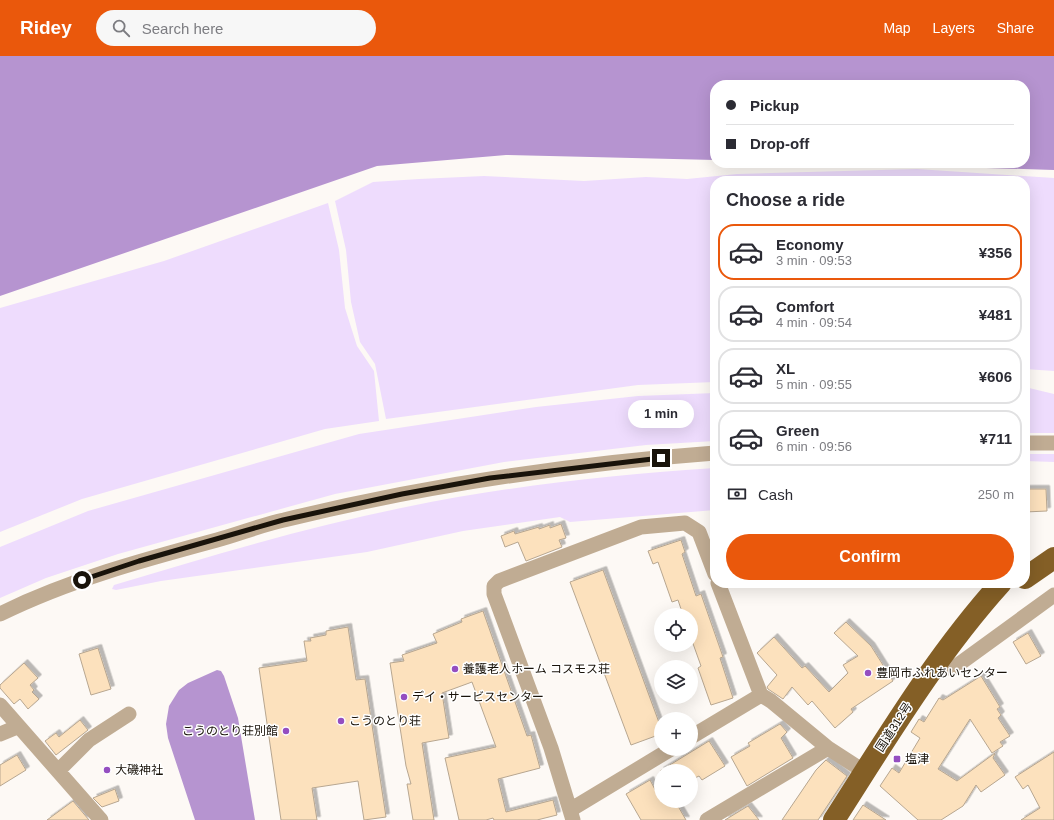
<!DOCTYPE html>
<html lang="en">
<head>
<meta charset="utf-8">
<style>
	:root { --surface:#fff; --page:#f7f7f7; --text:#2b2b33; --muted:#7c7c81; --line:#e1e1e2; --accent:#ea580c }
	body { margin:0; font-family:Helvetica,"Noto Sans JP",sans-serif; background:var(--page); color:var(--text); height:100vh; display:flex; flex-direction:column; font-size:15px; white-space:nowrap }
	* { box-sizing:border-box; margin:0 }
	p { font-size:13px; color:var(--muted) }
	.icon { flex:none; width:22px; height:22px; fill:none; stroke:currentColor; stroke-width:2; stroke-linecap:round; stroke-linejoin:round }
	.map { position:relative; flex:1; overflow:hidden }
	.sheet { position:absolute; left:710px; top:120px; width:320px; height:412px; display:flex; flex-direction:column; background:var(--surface); border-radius:16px; box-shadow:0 4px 16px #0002 }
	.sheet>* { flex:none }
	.banner { position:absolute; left:710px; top:24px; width:320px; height:88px; border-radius:16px; box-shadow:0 4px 16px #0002; display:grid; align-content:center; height:88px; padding:0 16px; background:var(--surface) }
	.fabs { position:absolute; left:654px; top:552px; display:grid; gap:8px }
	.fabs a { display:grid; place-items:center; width:44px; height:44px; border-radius:50%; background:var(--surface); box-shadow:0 4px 16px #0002; font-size:20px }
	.end { position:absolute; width:18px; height:18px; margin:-9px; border:5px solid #19130a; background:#fff; box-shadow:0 0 0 2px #fff }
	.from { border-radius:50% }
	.bubble { position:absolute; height:28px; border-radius:14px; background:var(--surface); box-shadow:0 4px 16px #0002; font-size:13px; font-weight:700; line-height:28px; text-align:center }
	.banner b { display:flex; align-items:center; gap:14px; height:38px; font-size:15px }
	.banner b+b { border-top:1px solid var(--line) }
	.banner i { width:10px; height:10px; background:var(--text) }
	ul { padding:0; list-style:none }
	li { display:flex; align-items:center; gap:12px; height:56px; margin:0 8px 6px; padding:0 8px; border:2px solid var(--line); border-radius:16px }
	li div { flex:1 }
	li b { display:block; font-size:15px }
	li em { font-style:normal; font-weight:700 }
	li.active { border-color:var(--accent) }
	li>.icon { width:36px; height:36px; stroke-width:1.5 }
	h2 { padding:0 16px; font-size:18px; line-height:48px }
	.pay { display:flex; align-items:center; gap:10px; height:44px; padding:0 16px; font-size:15px }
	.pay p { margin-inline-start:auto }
	.primary-button { display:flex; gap:8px; margin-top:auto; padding:8px 16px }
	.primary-button a { flex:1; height:46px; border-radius:24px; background:var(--accent); color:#fff; font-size:16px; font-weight:700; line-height:46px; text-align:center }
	header { display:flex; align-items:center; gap:24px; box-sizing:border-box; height:56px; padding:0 20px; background:var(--accent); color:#fff }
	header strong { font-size:19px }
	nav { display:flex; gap:22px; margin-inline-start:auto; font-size:14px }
	.search { width:280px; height:36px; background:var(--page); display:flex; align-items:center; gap:10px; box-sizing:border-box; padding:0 14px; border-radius:22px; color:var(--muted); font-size:15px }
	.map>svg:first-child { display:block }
	.green { fill:#eedcfd }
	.water { fill:#b694d0 }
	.building { fill:#fce1bd; stroke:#b7a690; filter:url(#shadow) }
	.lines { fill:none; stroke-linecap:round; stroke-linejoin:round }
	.minor { stroke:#c0ac93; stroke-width:15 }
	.trunk { stroke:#845f26; stroke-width:22 }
	.route { stroke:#19130a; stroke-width:5 }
	.poi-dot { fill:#944ec1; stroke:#fff; stroke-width:1.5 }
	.labels { text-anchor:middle; stroke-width:3; stroke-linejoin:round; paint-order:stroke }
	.poi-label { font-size:12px; fill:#19130a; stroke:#fff; text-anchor:start }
	.street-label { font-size:12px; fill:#19130a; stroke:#fff }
</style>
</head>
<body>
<header>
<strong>Ridey</strong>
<div class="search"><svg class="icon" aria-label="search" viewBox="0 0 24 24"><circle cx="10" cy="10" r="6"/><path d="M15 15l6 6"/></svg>Search here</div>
<nav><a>Map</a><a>Layers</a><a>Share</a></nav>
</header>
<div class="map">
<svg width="1054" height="764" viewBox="0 0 1054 764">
	<defs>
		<filter id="shadow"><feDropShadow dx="3.5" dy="-3.5" stdDeviation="0" flood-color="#0004"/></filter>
	</defs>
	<rect width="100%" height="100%" fill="#fdf9f5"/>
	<path class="green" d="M917 113 1054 122V315L1025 313V125H715V326L638 329 386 363 375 308 360 286 351 246 346 194 335 145 373 126 419 123 484 120 584 125 646 121 687 123 737 118Z
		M328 147 339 194 345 252 357 290 374 315 379 365 325 373 82 443 0 476V252L164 205Z
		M1025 331 1054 338V377H1025Z
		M715 337V385L646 389 504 406 335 438 118 498 46 522 0 542V491L88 455 359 378 536 351 638 340Z
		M1025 398H1054V406L1025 405Z
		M715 412V454L570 466 560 461 463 475 367 496 161 525 116 534 112 533 114 529C210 500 307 471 406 451 508 430 611 419 715 412Z"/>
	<path class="water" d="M0 0H1054V114L827 107H1025V29H715V104L506 99 377 110 0 240Z
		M217 614 221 615 224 620 238 662 255 764H195L168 682 166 668 169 650 179 634 188 627Z"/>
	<path class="building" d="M1025 433H1046L1047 455 1025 456Z
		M561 468 566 482 559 484 562 491 526 505 518 486 505 491 501 480 514 475 515 478 539 471V473L550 469V472Z
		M681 484 685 496 682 498 696 540 701 538 723 601 720 602 733 642 711 649 698 612 701 610 691 582V559H683L678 544 672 546 658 506 653 508 648 495Z
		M603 514 661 672V678L631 689 570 526Z
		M483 555 527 680 531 679 540 712 498 723 506 756 553 744 557 759 537 764H494L493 762 486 764H459L445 702 496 691 472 626 442 637 449 682 422 687 434 764H413L407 728H411L406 710 390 607 404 605 402 599 437 587 433 578 462 566 461 563Z
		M846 566 871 590 893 625 851 653 853 656 835 672 812 645 808 649 792 631 783 643 768 633 767 631 777 619 757 597 774 581 802 612 805 610 829 636 848 617 843 609 858 600 834 577Z
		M348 571 356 624 365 623 386 761 364 764 358 725 312 732 317 764H281L259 612 307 605 304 585H311L310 582 326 579V575Z
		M1028 577 1041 600 1026 608 1013 586Z
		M98 592 111 633 91 639 79 598Z
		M24 607 38 622 30 629 34 634 32 636 39 643 28 653 20 643 14 648 0 632V629Z
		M981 620 1000 651 997 653 1001 659 998 662 1010 680 1000 686 1003 690 992 697 970 663 938 713 957 725 995 697 993 702 1005 719 981 736 976 729 963 750 941 764H918L880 730 892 712 899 717 920 682 911 676 919 663 924 666 939 642 943 644Z
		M80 664 88 674 56 699 45 685 56 677 59 681Z
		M780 668 787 676 781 682 793 702 747 730 731 701 750 690 748 687Z
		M709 685 725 710 702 724 699 720 693 723 691 715H660Z
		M1054 696V764H1021L1040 752 1028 729 1023 733 1015 721Z
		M17 699 26 714 0 730V709Z
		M826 704 847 720 818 764H782L816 714Z
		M650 724 661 745H675L686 764H641L626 738Z
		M115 733 119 745 102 751 93 742Z
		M73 745 89 764H47Z
		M863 749 886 764H853Z
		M748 750 759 764H725Z"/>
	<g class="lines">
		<path class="minor" d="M1025 387H1054
			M718 527 761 639 771 645 828 692 865 716
			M0 558C69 524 143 504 217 484 239 478 261 469 284 464 426 429 570 408 715 397
			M938 607 946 612 955 611 1054 539
			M0 649 101 764
			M0 678 17 671
			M691 681 761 639
			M58 715 89 684 129 658
			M570 754 671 693
			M573 764 551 692 494 538V530L499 525 641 471 685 467 699 476 715 518
			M707 764 828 692"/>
		<path class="trunk" d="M1025 522 1054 502
			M834 764C886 683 936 599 1001 527"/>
	</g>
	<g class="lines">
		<path class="route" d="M82 524 139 505 283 464 402 438 490 422 661 402"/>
	</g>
	<g class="poi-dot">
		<circle cx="455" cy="613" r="4"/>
		<circle cx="868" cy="617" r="4"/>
		<circle cx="404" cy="641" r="4"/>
		<circle cx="341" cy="665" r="4"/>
		<circle cx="286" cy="675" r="4"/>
		<rect x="893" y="699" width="8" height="8" rx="2"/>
		<circle cx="107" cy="714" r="4"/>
	</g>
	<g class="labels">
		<g class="poi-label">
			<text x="463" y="617">養護老人ホーム コスモス荘</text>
			<text x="876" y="621">豊岡市ふれあいセンター</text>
			<text x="412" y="645">デイ・サービスセンター</text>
			<text x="349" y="669">こうのとり荘</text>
			<text x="278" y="679" text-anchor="end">こうのとり荘別館</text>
			<text x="905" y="707">塩津</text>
			<text x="115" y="718">大磯神社</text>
		</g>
		<g class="street-label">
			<text transform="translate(894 671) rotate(-57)" y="4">国道312号</text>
		</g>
	</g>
</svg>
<div class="fabs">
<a><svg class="icon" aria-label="locate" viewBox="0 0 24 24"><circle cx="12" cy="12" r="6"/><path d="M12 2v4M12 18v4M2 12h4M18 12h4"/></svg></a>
<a><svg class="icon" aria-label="layers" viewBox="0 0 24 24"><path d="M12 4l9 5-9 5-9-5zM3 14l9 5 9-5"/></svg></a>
<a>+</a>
<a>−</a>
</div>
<i class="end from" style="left:82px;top:524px"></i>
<i class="end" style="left:661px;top:402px"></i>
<div class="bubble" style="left:628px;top:344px;width:66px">1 min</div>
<div class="banner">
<b><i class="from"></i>Pickup</b>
<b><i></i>Drop-off</b>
</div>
<section class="sheet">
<h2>Choose a ride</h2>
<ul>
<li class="active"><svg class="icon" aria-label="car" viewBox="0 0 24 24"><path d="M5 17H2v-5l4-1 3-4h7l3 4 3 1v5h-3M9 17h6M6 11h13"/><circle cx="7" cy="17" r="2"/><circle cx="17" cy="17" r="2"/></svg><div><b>Economy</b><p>3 min · 09:53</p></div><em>¥356</em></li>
<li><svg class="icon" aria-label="car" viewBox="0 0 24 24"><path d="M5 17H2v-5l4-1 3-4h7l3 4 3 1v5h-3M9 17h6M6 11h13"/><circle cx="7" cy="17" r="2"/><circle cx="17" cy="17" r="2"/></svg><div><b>Comfort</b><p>4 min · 09:54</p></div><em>¥481</em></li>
<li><svg class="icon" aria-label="car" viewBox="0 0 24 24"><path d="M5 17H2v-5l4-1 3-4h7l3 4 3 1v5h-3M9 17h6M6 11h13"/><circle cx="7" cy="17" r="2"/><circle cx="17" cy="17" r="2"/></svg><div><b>XL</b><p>5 min · 09:55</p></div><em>¥606</em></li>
<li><svg class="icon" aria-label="car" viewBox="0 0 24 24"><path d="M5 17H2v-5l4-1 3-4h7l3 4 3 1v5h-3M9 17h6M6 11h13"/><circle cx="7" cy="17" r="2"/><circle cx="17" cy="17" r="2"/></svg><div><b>Green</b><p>6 min · 09:56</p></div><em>¥711</em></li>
</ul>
<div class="pay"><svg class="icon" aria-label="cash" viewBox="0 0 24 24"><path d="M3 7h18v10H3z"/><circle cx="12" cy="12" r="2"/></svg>Cash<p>250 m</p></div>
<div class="primary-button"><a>Confirm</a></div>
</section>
</div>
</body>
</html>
